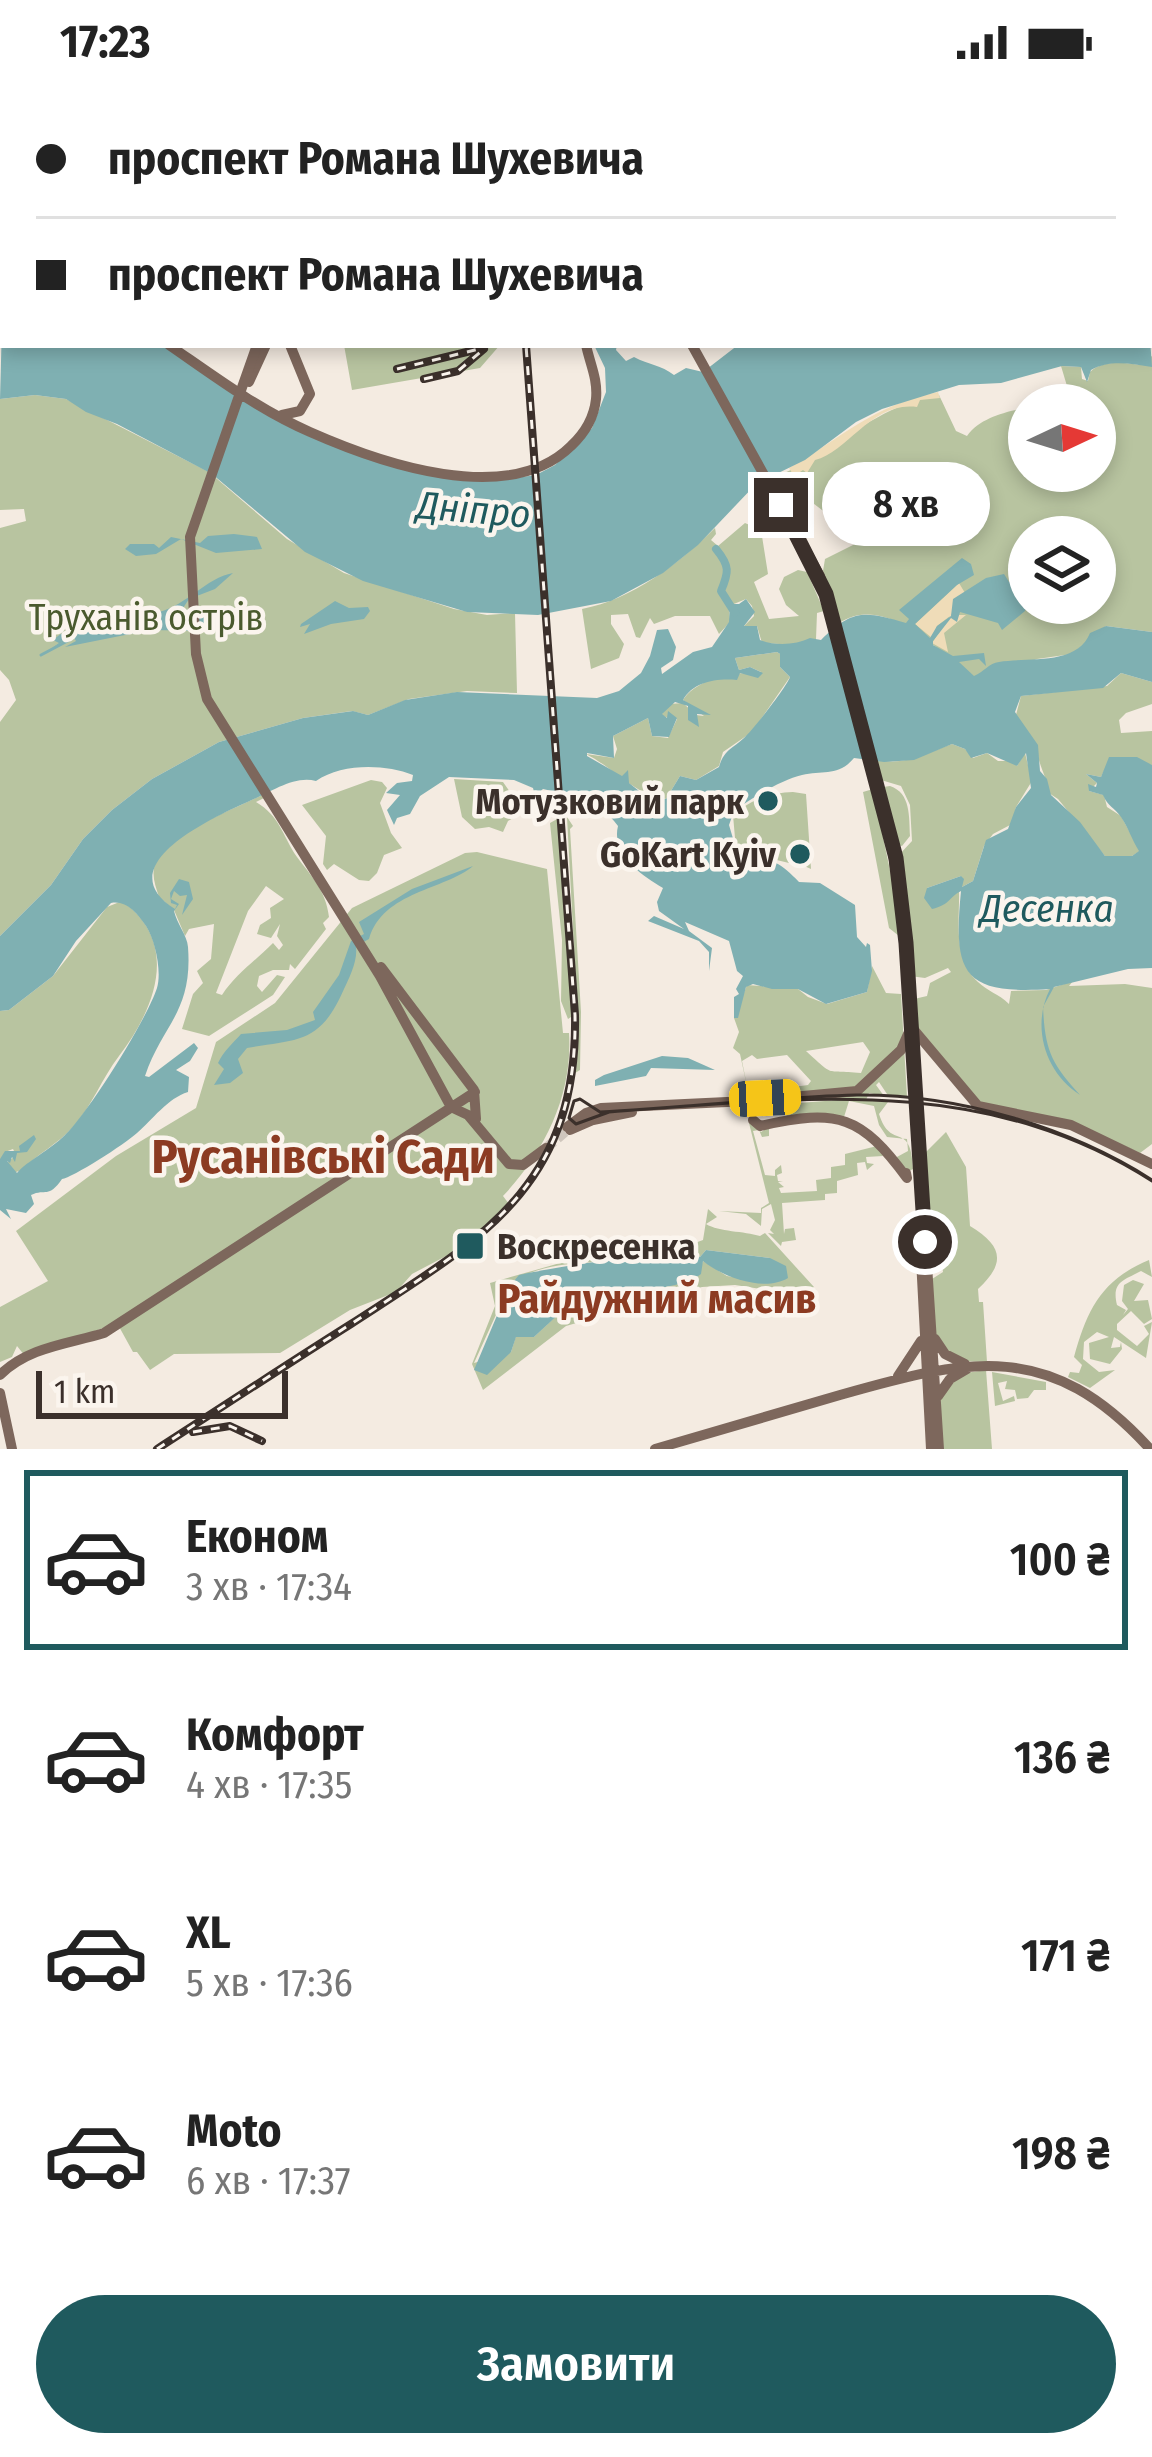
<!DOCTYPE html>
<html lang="uk">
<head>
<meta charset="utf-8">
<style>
	:root { --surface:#fff; --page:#f2f2f2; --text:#222; --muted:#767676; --line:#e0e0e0; --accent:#1f5a5e }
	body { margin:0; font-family:"Fira Sans Condensed",sans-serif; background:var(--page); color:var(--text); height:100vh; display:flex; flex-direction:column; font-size:45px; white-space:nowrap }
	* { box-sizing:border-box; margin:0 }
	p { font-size:39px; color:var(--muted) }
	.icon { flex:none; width:66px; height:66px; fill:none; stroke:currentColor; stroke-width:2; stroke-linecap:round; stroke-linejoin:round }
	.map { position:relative; height:1365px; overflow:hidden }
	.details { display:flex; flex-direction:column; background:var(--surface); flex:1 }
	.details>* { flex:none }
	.hud { position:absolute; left:0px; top:0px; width:1152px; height:264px; box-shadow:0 6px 18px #0003; display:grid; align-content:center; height:264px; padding:0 36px; background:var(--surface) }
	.needle { width:78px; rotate:86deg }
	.buttons { position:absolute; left:1008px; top:300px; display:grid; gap:24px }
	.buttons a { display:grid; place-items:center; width:108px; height:108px; border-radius:50%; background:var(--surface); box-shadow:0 6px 18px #0003; font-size:60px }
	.scale { position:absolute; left:36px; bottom:30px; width:252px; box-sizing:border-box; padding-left:12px; border:6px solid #3b302b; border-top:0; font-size:33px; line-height:42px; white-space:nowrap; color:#3b302b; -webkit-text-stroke:9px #fbf5ee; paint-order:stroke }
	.end { position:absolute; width:54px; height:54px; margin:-27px; border:15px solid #3b302b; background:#fff; box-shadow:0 0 0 6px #fff }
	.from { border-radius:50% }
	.bubble { position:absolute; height:84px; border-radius:42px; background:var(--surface); box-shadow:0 6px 18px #0003; font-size:39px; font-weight:600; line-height:84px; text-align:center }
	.car { position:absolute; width:36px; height:72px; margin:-36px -18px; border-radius:15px; box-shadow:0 0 9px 3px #0007; background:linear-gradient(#f5c518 24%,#345 0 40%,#f5c518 0 76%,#345 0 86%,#f5c518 0) }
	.hud b { display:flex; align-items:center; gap:42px; height:114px; font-size:45px }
	.hud b+b { border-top:3px solid var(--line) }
	.hud i { width:30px; height:30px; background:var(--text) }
	ul { padding:21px 0 0; list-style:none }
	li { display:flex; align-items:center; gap:36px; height:180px; margin:0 24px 18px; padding:0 12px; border:6px solid transparent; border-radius:0px }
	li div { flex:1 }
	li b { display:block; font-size:45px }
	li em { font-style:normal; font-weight:600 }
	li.on { border-color:var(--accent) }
	li>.icon { width:108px; height:108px; stroke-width:1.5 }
	.button { display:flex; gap:24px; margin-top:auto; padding:24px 36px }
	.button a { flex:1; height:138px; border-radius:72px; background:var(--accent); color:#fff; font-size:48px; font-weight:600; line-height:138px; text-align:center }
	.status { display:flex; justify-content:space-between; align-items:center; height:84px; padding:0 60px; background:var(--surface); direction:ltr }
	.status svg { height:33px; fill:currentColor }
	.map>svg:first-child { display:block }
	.green { fill:#b8c4a0; fill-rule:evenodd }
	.sand { fill:#efdcb8 }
	.water { fill:#7fb0b2; fill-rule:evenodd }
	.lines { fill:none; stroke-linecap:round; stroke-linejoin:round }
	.stream { stroke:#7fb0b2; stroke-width:3 }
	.river { stroke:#7fb0b2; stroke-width:8 }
	.major-tunnel { stroke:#cfc6bd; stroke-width:10; stroke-dasharray:10 5; stroke-linecap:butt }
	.major { stroke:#7d675c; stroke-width:10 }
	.tram { stroke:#3b302b; stroke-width:3 }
	.rail-casing { stroke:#3b302b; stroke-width:8 }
	.rail { stroke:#fbf5ee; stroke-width:3; stroke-dasharray:9; stroke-linecap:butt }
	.major-bridge { stroke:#7d675c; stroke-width:10 }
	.route { stroke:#3b302b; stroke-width:15 }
	.poi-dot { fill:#1f5a5e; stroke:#fbf5ee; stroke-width:4.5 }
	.labels { text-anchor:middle; stroke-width:9; stroke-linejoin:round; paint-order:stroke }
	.park-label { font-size:36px; fill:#4a5a2e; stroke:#fbf5ee }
	.poi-label { font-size:36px; font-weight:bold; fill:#3b302b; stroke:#fbf5ee; text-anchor:end }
	.water-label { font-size:39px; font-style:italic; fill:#1f5a5e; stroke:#fbf5ee }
	.quarter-label { font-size:42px; font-weight:bold; fill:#8c3b22; stroke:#fbf5ee }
	.district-label { font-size:48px; font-weight:bold; fill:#8c3b22; stroke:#fbf5ee }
</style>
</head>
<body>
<div class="status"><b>17:23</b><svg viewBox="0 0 49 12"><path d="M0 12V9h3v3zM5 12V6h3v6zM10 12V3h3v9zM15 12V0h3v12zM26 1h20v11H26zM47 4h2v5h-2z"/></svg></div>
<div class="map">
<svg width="1152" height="1365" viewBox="0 0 1152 1365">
	<rect width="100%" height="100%" fill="#f4ebe1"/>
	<path class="green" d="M344 261H500L480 284 352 306Z
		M1152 272V548L1106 542 1072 570 1037 575 977 597C940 569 887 508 839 539L823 487 825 475 859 458 874 457 876 461 900 458V452L887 447 866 453 884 444 887 447 891 439 862 447 847 445 797 407 778 409 771 396C787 387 805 380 821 369 860 344 892 319 939 311L956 347 967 352C991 319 1047 330 1067 302L1061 282 1081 283 1082 295 1088 297 1090 288C1102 276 1124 278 1140 281ZM1029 321H1095V387H1029ZM1029 453H1095V519H1029Z
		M35 311 66 315 209 388 287 455 344 489 454 525 487 531 515 529 517 609 467 607 409 615 368 631 352 627 303 634 219 658 152 695 112 726 83 755 51 801 0 852V638L16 616 9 596 0 586V444L26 437 24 425 0 426V315Z
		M745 439 761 446 768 490 754 498 769 535 799 532 786 521 779 505 784 493 798 486 807 488 824 527 817 529 816 555 797 561 762 559 757 542H744L754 532 752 522 746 515 729 522 730 538 719 550 710 532H675L654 540 650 534 640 554 636 553 628 530 611 531V540L624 560 619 574 591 585 582 525C633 515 678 480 715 444L716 450 711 456 718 462Z
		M777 568 780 570V583L790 593 752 648 723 668 719 682 696 696 680 692 666 715C633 710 617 686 586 670L614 674 617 665 613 652 648 634 652 652 668 654 677 635 668 629V634L661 631 669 620 683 619 696 631 704 632 683 616C696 596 735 585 759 591L761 588 750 583 739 586 735 574Z
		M1121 589 1152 598V620L1126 629 1119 636 1121 649 1152 647V681L1109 677 1101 693 1086 690 1097 699 1089 707 1104 711 1107 723 1121 732 1140 767 1132 772H1105L1058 715 1041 704 1043 693 1049 707C1046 691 1038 681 1037 664L1013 642 1021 612 1107 602Z
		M952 660 965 665 973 674 987 669 998 677H1011L1017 682 1025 669 1032 697 1016 723 1012 740 993 750 984 762 973 797 962 803 961 792 927 804 959 806C960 836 952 874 978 898 987 907 999 910 1009 920L1011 907 1046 906 1073 897 1069 902 1125 900 1152 904V1060L1140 1069 1068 1036 978 1018 916 946 914 915 927 912 930 899 951 888 948 884 925 894 910 892 898 772 912 757 910 721 901 702 881 696 875 675C904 683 926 669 952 660Z
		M454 695 503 698 510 708 524 707 526 716 520 725H529L508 737 503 748 489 743 475 745 462 733Z
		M371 696 382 698 387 704 380 719 391 749 402 764 384 771 377 789 369 797 359 796 334 780 327 786 323 780 326 752 302 721Z
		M890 702C911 709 909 733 910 752L902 762 898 761 883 703Z
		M873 705 892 796 899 852 889 844 863 708Z
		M793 708 806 710 811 785 791 776 789 779 740 767 735 754 733 731C751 716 769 709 793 708Z
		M262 711 264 714 256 718C280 732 282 751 297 773 311 792 326 806 329 833L323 839 326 845 295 885 290 880 289 886H273L259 892 257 902 262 908 277 891 285 893 273 911 209 952 182 945 193 910 203 899 197 887 211 875 214 840 189 845 185 852 174 826 159 813C155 801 150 788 157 776 173 747 232 726 262 711ZM266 802 284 815 270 824 271 834 260 841 257 850 271 854 280 840 277 852 283 861 279 866 273 859C254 878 236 890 222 911L216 909 248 827Z
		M567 733 573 742 570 745 581 928 580 986 575 989 578 940Z
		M559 734 574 931 568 935 561 917 562 856 550 739Z
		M477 768 547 785 563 949H569C573 1010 545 1068 503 1112L509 1120 484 1145 455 1162 465 1158V1162L412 1190 396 1208 350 1226 280 1269 174 1270 150 1286 137 1268H133L117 1239 25 1272 17 1262 12 1273 0 1278V1223L48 1197 16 1147 116 1072 196 1024 216 958 275 919 352 824 465 769Z
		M122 817C181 859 155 925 119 972 102 994 92 1022 73 1043 58 1060 37 1070 22 1086L13 1089 7 1079 16 1071 13 1065 5 1068 4 1075H0V927L9 926 53 892 107 823Z
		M872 882 886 909 901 910 907 1013H889L879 998 876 1001 884 1012 869 1009 866 1016 888 1018 879 1030C891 1068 911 1035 913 1085L907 1088 895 1074 908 1067 907 1055 887 1053 879 1041 874 1022 849 1017 844 1033 787 1035 786 1020 838 1016 839 1008 749 1013 765 1007 808 1001 811 997 787 971 757 975 752 971 742 977 748 1007 740 970 733 964 739 948 734 934 747 901 798 905 808 913 827 920 867 908ZM863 958 870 968 861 989C822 985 836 994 806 967Z
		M750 1033 761 1048 769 1043V1052L762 1053 759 1046 753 1047 765 1091 775 1092V1086L781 1081 782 1089 777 1091 778 1097H783L778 1098 784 1103 779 1104 781 1109 817 1107 816 1096 831 1094V1083L845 1081V1070L877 1062 883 1072 866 1073 867 1079 874 1080 867 1086 865 1078 857 1079 858 1091 837 1097V1109L825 1110V1116L782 1119 784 1150 785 1145 794 1144 796 1156 782 1158 781 1162 768 1149 774 1150 770 1146 775 1136 771 1120 762 1125 761 1142 746 1130 719 1127 761 1129V1124L769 1119 749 1039Z
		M946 1048 966 1083 970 1142C1003 1162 1006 1179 978 1205L979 1218H983L987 1278 957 1277 936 1253 932 1195 943 1188 940 1164 936 1165 939 1175 933 1173 929 1158 940 1153 942 1145 930 1144 924 1070Z
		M708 1125 717 1133 706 1140C719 1148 744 1147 760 1152L765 1149 814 1203 808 1205H816L818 1214 735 1201 702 1203 566 1242 483 1306 472 1280 495 1222 490 1199 560 1179 647 1169 640 1174C593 1182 519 1171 496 1219L500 1222 474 1279 511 1268 516 1252 534 1253 587 1203 685 1199 697 1194 703 1177 727 1192 772 1199 770 1174 706 1166 700 1173 695 1170 681 1172V1164L703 1156Z
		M1149 1176 1152 1193 1141 1187C1125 1196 1111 1197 1117 1221L1126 1226 1123 1231 1128 1225 1122 1217 1124 1201 1133 1196 1144 1200 1134 1217 1148 1216 1152 1235 1144 1240 1131 1227 1117 1240V1246L1137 1262 1149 1250 1144 1242 1152 1238 1146 1274 1114 1253 1111 1264 1120 1263 1121 1258 1122 1265 1110 1280 1090 1275 1089 1259 1109 1253 1097 1248 1084 1258 1083 1275 1099 1288 1115 1286 1090 1304 1068 1293 1070 1288 1079 1289 1082 1281 1074 1273C1087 1226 1101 1196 1149 1176Z
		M986 1286 992 1365H942L940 1313 959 1290Z
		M992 1288 1046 1298V1306H1034L1028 1314 1017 1315 1015 1306 1005 1305 1007 1297 998 1299 1003 1317 1014 1312 1015 1317 995 1322Z"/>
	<path class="sand" d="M938 308 940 314 920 316 917 323C872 317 848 368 815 376L807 389 803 386 794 392 789 384C845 352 871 322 938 308Z
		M959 499 965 509 951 531H966L944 549 948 568 932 559 950 532 937 542 932 554 915 540Z"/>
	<path class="water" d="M3 202V261H162L232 308 395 383 515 394 536 391 555 381 592 344 606 308 605 284 594 261H617L616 266 626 277 634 273C649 281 661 281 674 291L686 284 703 288 738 261H1149V240L1152 283C1132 280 1110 275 1091 286L1087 298 1081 283 1062 282 1001 299 959 301 882 325 856 338 805 376 756 400 698 461 663 489 611 517 538 531 467 528 363 497 305 468 212 390 117 340 86 328 66 315 35 311 0 315Z
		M234 450 257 453 262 465 216 469 181 455 156 470 136 472 125 465 130 460H154L159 464 171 453 200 459 208 452Z
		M962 474 971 480 974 491 957 501 915 540 930 554 937 542 951 532 953 515 986 494 1004 490 1009 498 1023 501 1029 512 1025 527 1002 546 998 539 960 528 957 538 951 534 933 557V561L953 572 984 569 986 582 979 575 959 578 974 592C984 588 989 579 999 578 1028 573 1077 582 1090 549L1106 542 1152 548V598L1121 589 1103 604 1021 612 1015 628 1038 661 1040 687 1047 695 1051 711 1080 738 1105 772H1132L1139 767C1132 756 1128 743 1121 733 1114 723 1108 723 1103 711L1089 707 1088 700 1096 703 1097 699 1086 690 1101 693 1109 673H1137L1152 681V884L1128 885 1054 903 1043 923C1045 966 1051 979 1080 1011 1045 989 1031 942 1050 905 962 911 953 889 961 807 949 813 950 821 932 825L924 814 927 804 961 792 964 795 962 803 973 797 986 756 1008 745 1016 723 1031 704 1026 669 1017 682 987 669 971 674 965 665 952 660 914 676 884 678 854 674C838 693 823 686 802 691 781 696 751 714 734 727L729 741 737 768C771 780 772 770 799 798L820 799 855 821 857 853 866 863 867 859 870 861 872 887 867 908 826 920 798 905H772L753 900 746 903 738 934H734V913L739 910 736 905 743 892 737 887 729 857 685 838 689 847 712 864 709 887V868L699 857 648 837 654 832 684 845 659 827 657 818 663 804C641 791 611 770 618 742 599 715 572 712 543 705L535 712 533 704 514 696 449 693 420 712 410 730 397 734 394 741 387 726 400 711 386 709 397 699 412 697 413 691C385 680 342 679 316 697 296 691 272 707 254 715 216 732 105 781 175 825L177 821 171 819 170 809 179 795 189 798 193 815 182 831 187 811 180 812 174 807 171 815 179 820 174 827C177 840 187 851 188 863 193 928 162 941 145 992L149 993 194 959 198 964 190 977 176 986 189 993 188 1008C168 1014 152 1036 137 1049 125 1060 72 1094 62 1095 48 1115 46 1104 31 1111L34 1120 26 1129 6 1125 11 1135 0 1126V1075L5 1067H20L19 1062 34 1051 36 1055 27 1068 17 1069 15 1078 12 1073 10 1079 7 1077 17 1089C27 1077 50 1066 65 1051 89 1028 147 935 157 904 162 887 155 856 146 842 137 829 126 816 111 819L76 857 53 892 9 926 0 927V852L51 801 83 755 112 726 152 695 219 658 303 634 353 627 368 631 405 616 457 608 597 614 619 607 641 589 650 572 657 546 668 545 676 563 673 576 661 584 662 590 693 568 712 563 729 538 730 520H739L746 515 755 528 744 542H757L760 556C775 562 796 561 810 554L821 556C853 525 864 527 906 539L909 535 899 526ZM777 568 780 570V583L790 593C786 604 752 647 744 654 732 665 724 666 719 683L696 696 680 692 666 715 648 714 629 699 628 686 622 692 587 672V669L614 674 613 652 648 634 652 652 669 653 677 634 668 627 667 634 662 630 675 618 688 622V636L699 643 697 630 711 631 683 616C693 598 716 594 737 596L740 589 758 594 763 589 750 583 739 586 735 574Z
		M233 489 215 505 189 515 183 524 187 526 181 532 217 534 224 540 208 547 150 546 65 563 76 557 73 552 49 566 59 559 53 556C88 527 117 538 159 528 187 521 206 494 233 489Z
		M335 517 349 524 368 523 370 527 364 535 331 540 304 550 310 540 300 543 301 540Z
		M473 782C445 806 383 807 369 855L356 862C358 877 349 894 344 905 320 960 299 955 247 964L238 975 243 989 230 999 214 1001 224 985 218 979C223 968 233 959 241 950L287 946 315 936 313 928 339 891 351 857 364 850 359 838 412 805Z
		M662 972 688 974 715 986 651 984 646 992 595 1002V996L604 991Z
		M706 1166 770 1174 786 1182 788 1194C765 1208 724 1194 703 1177L701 1190C675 1209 619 1207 588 1203L534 1253H516L511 1268 487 1291 474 1286 509 1203 519 1191C551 1184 677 1163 700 1173Z"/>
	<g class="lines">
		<path class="stream" d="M41 571 75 553"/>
		<path class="river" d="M716 465C730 482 729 488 721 507L735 529"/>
		<path class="major-tunnel" d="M546 1064 565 1048"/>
		<path class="major" d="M54 0 58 3
			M66 0 70 3
			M642 0V3
			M871 0 872 3
			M250 3 252 0
			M854 3 855 0
			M882 3 887 0
			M0 193 3 192
			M169 261C214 292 259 326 310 348 380 379 508 424 571 362 585 349 594 334 596 315 598 295 590 280 586 261
			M692 261 820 492 890 750 906 859 939 1365
			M249 298 266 261
			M239 312 190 453 196 570 207 615 380 892 451 1023 468 1031 509 1080 523 1081 546 1064
			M282 331 300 327 310 310 290 261
			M381 883 474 1006 476 1035
			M914 946 978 1022 1071 1041 1152 1080
			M753 1036 760 1042C839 1024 861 1032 907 1094L906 1089
			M567 1043 586 1029 601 1024 748 1017 857 1007 901 966 908 950
			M570 1046 593 1036 632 1028
			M920 1156 931 1365
			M935 1255 945 1270 965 1280
			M0 1291C28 1263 68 1260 104 1249L475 1008
			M898 1292 921 1257
			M0 1309 12 1365
			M938 1312 950 1295 967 1285
			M655 1365C716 1347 778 1329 840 1311 970 1274 1050 1255 1150 1365"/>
		<path class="tram" d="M46 3 48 0
			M0 47 3 49
			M1152 1096C1068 1042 956 1010 856 1011 771 1013 685 1024 600 1028L580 1015 574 1017 569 1034 576 1040 609 1028C798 1014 984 989 1152 1097"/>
		<g class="rail-casing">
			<path id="rail" d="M492 0 493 3
				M407 3 444 0
				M397 285 479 265
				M424 295 458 287 484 265
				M193 1348 230 1342 262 1357
				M157 1365C222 1323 286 1281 351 1240 480 1156 578 1104 575 931L526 261"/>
		</g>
		<use href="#rail" class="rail"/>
		<path class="major-bridge" d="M239 312 257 261"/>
	</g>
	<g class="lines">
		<path class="route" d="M781 421 826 510 896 774 906 859 925 1158"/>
	</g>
	<g class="poi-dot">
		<circle cx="768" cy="717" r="12"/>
		<circle cx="800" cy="770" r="12"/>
		<rect x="455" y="1147" width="30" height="30" rx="6"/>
	</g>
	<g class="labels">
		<g class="park-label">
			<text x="146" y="546">Труханів острів</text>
		</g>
		<g class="poi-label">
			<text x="744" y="730">Мотузковий парк</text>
			<text x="776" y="783">GoKart Kyiv</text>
			<text x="497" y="1175" text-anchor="start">Воскресенка</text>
		</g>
		<g class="water-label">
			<text transform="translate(474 425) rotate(5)" y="14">Дніпро</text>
			<text x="1047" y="838">Десенка</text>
		</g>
		<g class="quarter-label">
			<text x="657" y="1229">Райдужний масив</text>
		</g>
		<g class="district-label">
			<text x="323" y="1089">Русанівські Сади</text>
		</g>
	</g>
</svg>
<div class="buttons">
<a><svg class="needle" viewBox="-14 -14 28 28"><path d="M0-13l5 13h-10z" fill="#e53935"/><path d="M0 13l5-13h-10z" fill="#767676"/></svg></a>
<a><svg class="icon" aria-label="layers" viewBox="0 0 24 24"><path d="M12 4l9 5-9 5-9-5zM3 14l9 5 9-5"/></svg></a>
</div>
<div class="scale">1 km</div>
<i class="end from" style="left:925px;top:1158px"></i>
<i class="end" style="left:781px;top:421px"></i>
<div class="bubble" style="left:822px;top:378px;width:168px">8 хв</div>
<i class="car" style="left:765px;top:1014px;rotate:87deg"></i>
<div class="hud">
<b><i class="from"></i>проспект Романа Шухевича</b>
<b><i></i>проспект Романа Шухевича</b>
</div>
</div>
<section class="details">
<ul>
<li class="on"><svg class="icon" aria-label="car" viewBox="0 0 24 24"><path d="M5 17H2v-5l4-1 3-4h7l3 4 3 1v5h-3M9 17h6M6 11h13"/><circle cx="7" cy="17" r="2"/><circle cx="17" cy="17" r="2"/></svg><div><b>Економ</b><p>3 хв · 17:34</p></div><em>100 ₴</em></li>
<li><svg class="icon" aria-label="car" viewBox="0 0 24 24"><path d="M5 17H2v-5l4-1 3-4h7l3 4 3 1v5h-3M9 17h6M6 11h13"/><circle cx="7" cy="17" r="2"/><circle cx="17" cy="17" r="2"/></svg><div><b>Комфорт</b><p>4 хв · 17:35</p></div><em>136 ₴</em></li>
<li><svg class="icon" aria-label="car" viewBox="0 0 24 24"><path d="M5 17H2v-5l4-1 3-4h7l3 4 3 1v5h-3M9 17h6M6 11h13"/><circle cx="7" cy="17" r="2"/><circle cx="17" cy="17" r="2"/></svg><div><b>XL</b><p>5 хв · 17:36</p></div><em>171 ₴</em></li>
<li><svg class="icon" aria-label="car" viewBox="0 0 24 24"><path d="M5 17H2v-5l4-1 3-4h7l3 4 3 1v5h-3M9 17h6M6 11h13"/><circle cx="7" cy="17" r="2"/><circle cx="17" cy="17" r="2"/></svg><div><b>Moto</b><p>6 хв · 17:37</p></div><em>198 ₴</em></li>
</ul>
<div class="button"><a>Замовити</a></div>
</section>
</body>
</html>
